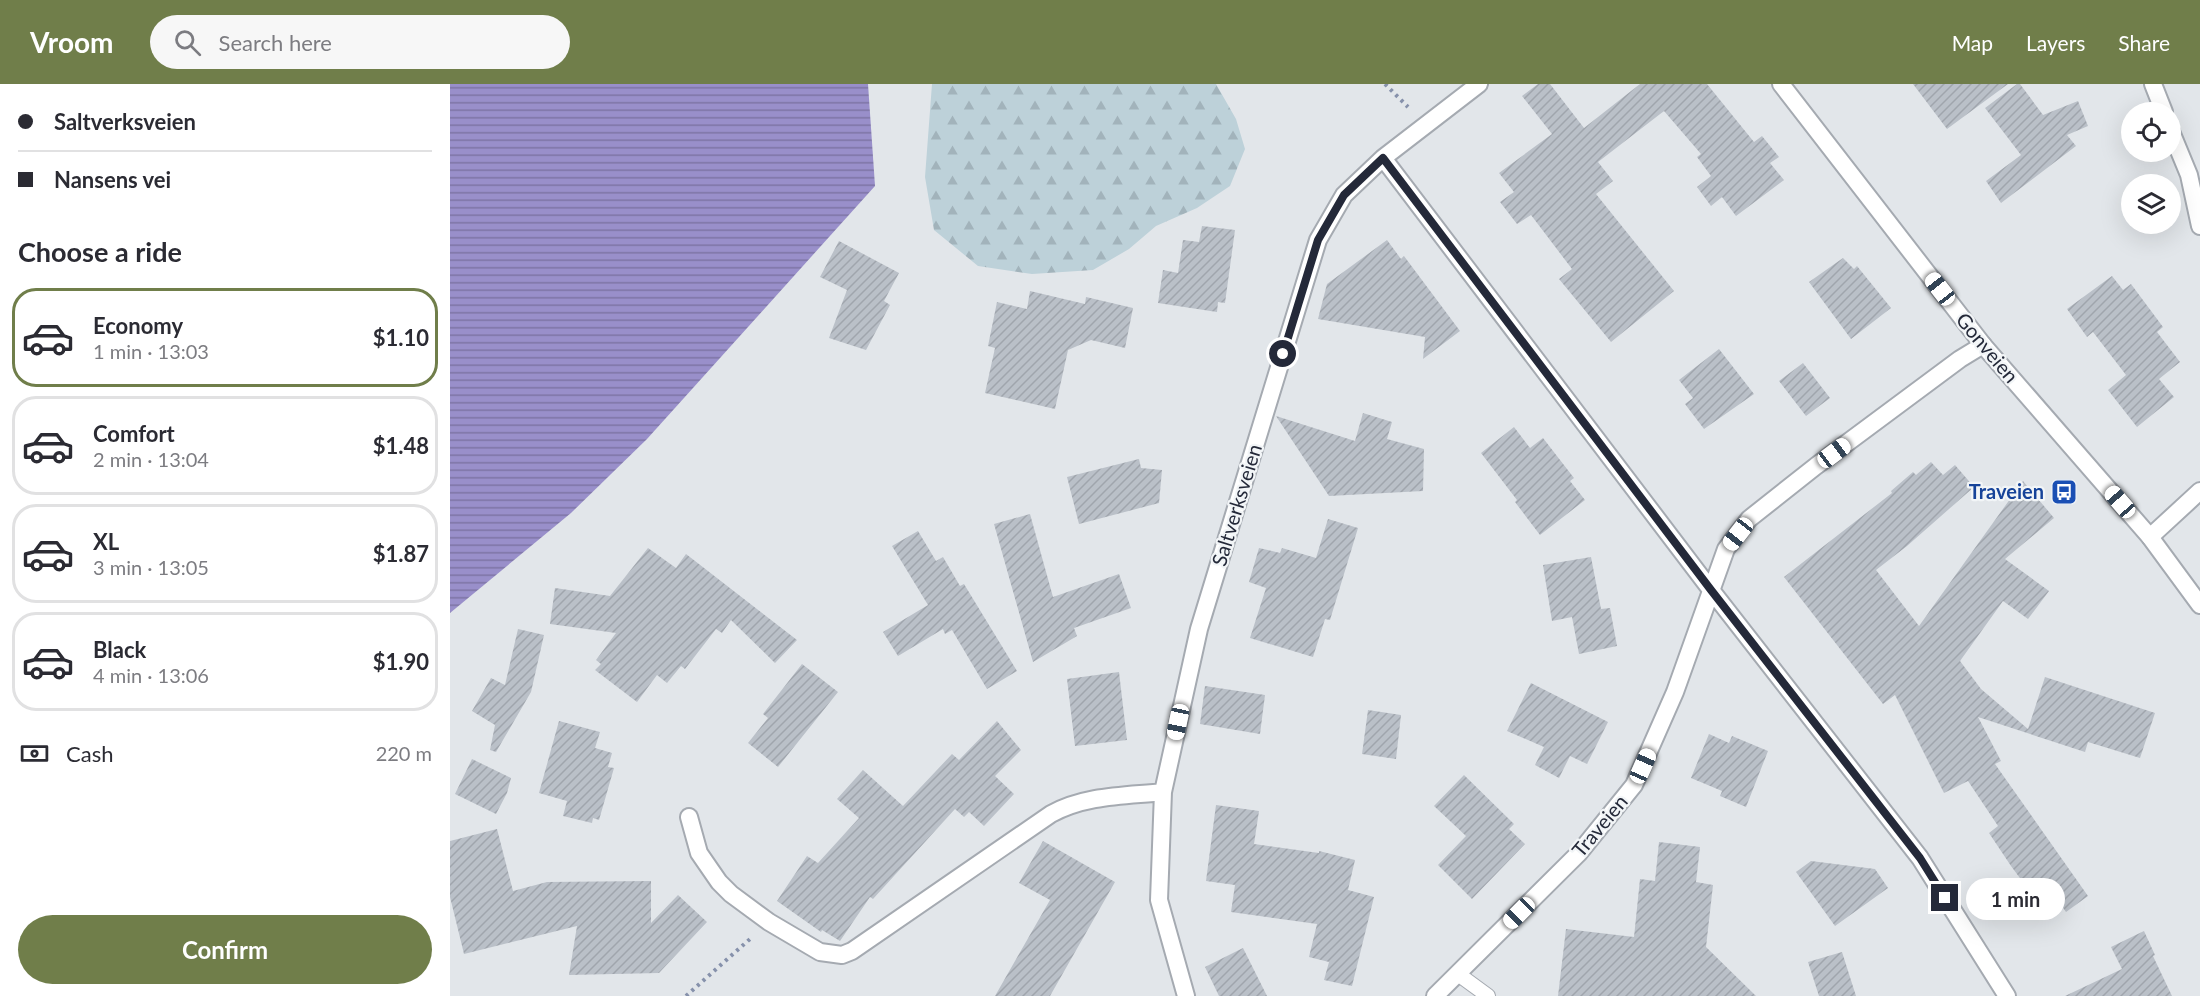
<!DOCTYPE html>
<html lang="en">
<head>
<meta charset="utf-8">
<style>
	:root { --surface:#fff; --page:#f7f7f7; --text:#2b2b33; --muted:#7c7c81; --line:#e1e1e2; --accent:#707e4a }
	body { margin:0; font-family:Lato,sans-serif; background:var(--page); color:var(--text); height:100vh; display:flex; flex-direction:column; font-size:22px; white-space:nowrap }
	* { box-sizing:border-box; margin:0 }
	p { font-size:20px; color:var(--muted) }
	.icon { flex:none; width:33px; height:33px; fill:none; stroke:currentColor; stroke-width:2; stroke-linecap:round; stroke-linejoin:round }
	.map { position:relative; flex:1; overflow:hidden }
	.panel { display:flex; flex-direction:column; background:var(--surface); width:450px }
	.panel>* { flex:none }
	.hud { display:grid; align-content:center; height:132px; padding:0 18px; background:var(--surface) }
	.fabs { position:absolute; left:1671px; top:18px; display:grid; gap:12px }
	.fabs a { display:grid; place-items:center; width:60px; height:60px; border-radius:50%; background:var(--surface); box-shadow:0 6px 24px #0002; font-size:30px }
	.end { position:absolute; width:27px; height:27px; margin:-14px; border:8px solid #242939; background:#fff; box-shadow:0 0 0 3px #fff }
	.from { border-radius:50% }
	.bubble { position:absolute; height:42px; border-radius:21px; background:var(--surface); box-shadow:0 6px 24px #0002; font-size:20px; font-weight:700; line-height:42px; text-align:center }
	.car { position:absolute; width:18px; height:36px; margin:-18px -9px; border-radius:8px; box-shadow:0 0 4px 2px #0007; background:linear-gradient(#fff 24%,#345 0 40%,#fff 0 76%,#345 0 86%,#fff 0) }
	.hud b { display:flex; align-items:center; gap:21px; height:57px; font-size:22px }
	.hud b+b { border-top:2px solid var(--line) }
	.hud i { width:15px; height:15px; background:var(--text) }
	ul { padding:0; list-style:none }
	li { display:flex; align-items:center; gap:18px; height:99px; margin:0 12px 9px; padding:0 6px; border:3px solid var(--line); border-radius:24px }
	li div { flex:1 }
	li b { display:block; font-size:22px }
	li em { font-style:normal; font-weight:700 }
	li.on { border-color:var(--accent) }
	li>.icon { width:54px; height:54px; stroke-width:1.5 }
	h2 { padding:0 18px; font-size:27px; line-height:72px }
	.pay { display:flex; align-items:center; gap:15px; height:66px; padding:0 18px; font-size:22px }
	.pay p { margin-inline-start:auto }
	.cta { display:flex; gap:12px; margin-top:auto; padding:12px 18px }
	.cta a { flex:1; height:69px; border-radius:36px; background:var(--accent); color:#fff; font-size:24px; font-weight:700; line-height:69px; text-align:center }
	header { display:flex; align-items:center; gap:36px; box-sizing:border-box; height:84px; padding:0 30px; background:var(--accent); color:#fff }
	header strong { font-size:28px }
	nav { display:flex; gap:33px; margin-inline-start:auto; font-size:21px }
	.search { width:420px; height:54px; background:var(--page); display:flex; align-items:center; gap:15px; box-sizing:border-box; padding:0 21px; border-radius:33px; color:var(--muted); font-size:22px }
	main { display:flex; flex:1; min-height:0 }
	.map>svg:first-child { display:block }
	.forest { fill:url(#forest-firs) }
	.water { fill:url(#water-rules) }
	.building { fill:url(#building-hatch) }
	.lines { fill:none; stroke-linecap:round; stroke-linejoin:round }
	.service-casing { stroke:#a5aab1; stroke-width:16 }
	.minor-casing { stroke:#a5aab1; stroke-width:20 }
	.tertiary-casing { stroke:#a5aab1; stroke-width:20 }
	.path { stroke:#8691ab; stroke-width:4; stroke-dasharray:3 4.5; stroke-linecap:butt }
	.service { stroke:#fff; stroke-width:14 }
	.minor { stroke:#fff; stroke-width:16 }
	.tertiary { stroke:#fff; stroke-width:16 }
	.route { stroke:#242939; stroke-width:8 }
	.labels { text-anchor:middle; stroke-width:4.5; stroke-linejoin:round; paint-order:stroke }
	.street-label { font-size:20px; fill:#242939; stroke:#f2f5f7 }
	.transit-label { font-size:20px; font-weight:bold; fill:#164399; stroke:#f2f5f7; text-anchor:end }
</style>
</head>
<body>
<header>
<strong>Vroom</strong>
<div class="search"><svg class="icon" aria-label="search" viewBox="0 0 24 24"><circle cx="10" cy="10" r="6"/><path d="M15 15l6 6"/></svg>Search here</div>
<nav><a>Map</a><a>Layers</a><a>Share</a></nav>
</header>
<main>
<section class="panel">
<div class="hud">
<b><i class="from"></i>Saltverksveien</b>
<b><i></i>Nansens vei</b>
</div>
<h2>Choose a ride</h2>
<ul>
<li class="on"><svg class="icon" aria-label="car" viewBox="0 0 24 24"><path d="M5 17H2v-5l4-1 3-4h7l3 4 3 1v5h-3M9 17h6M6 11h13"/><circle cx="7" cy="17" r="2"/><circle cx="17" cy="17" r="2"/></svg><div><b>Economy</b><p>1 min · 13:03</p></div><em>$1.10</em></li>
<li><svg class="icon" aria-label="car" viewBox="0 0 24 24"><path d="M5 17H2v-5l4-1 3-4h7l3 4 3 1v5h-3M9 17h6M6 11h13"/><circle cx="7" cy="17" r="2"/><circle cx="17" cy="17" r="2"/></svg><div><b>Comfort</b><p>2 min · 13:04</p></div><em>$1.48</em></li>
<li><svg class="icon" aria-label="car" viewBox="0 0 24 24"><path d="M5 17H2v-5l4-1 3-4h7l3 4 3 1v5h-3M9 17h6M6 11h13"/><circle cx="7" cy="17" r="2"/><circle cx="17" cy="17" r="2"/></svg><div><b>XL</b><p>3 min · 13:05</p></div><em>$1.87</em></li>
<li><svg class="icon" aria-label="car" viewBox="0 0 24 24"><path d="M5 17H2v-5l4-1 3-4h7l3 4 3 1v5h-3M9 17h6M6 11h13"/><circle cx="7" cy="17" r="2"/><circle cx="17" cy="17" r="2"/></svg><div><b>Black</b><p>4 min · 13:06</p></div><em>$1.90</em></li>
</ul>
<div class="pay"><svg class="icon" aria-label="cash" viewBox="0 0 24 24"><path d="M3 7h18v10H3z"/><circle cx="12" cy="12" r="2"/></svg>Cash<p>220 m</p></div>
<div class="cta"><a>Confirm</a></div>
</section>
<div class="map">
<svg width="1750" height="912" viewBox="0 0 1750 912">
	<defs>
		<pattern id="forest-firs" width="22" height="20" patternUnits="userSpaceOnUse" patternTransform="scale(1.5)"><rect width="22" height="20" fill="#bdd1d9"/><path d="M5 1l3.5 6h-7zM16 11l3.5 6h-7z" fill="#a2b3bb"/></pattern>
		<pattern id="water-rules" width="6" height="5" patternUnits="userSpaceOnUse" patternTransform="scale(1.5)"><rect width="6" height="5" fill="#998fca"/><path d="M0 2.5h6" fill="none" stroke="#7d75a5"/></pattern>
		<pattern id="building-hatch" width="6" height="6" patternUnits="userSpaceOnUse" patternTransform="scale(1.5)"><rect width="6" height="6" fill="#bac0c8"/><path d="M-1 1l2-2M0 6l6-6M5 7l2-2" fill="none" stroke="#a0a5ad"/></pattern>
	</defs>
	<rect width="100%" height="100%" fill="#e2e6ea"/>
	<path class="forest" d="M482 0H766L786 35 795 65 780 102 747 124 706 142 679 165 643 186 582 190 528 182 484 146 475 93Z"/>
	<path class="water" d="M0 0H418L425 102 197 355 121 429 0 529Z"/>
	<path class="building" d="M1088 0H1100L1134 44 1190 0H1257L1304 58 1312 52 1329 73 1320 79 1334 96 1286 132 1272 113 1261 122 1247 103 1261 92 1247 73 1251 70 1214 27 1148 78 1163 97 1146 110 1224 207 1161 258 1109 195 1122 185 1081 131 1067 140 1050 118 1064 108 1049 89 1102 50 1072 12Z
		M1463 0H1558L1497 45Z
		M1567 0H1570L1593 31 1628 17 1638 42 1617 51 1626 62 1551 119 1536 97 1571 71 1535 24Z
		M752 142 785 146 775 219 768 218 767 228 708 219 713 186 728 189 733 156 749 158Z
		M937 156 951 175 954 172 1010 247 973 275 975 253 868 235 877 200Z
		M389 157 449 189 434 217 440 221 416 266 379 254 397 206 370 193Z
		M1393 174 1404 185 1407 182 1441 224 1401 255 1359 198Z
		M1662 192 1673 206 1681 200 1713 243 1707 248 1730 278 1709 295 1724 313 1687 343 1658 306 1676 291 1643 248 1637 253 1617 225Z
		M580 207 635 220 636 213 683 224 675 264 641 256 618 266 605 325 535 309 545 264 538 262 547 218 577 225Z
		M1269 265 1304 310 1254 345 1235 320 1243 314 1229 296Z
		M1353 279 1380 314 1356 332 1329 297Z
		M913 329 942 338 937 355 974 365 973 407 879 412 826 332 905 357Z
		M1064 343 1080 364 1093 354 1124 394 1120 397 1135 416 1090 451 1065 418 1067 416 1031 369Z
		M689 375 691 384 712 386 709 419 629 440 617 393Z
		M1481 378 1493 391 1505 381 1524 403 1457 462 1426 486 1469 542 1573 397 1604 434 1555 475 1599 507 1578 535 1553 517 1510 577 1531 605 1578 645 1595 593 1705 629 1690 674 1638 658 1635 668 1528 633 1551 677 1545 680 1638 812 1616 828 1603 809 1595 814 1584 801 1578 805 1561 782 1539 749 1548 742 1518 697 1494 709 1445 611 1433 620 1334 493 1442 409 1441 407 1463 388 1466 391Z
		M580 430 603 513 669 490 681 524 624 544 627 552 583 578 544 440Z
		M878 435 908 444 880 536 875 535 863 573 800 554 816 504 799 498 809 464 830 469 832 464 866 474Z
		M468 447 486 477 493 473 510 502 514 500 567 587 537 605 502 546 495 550 493 545 448 572 433 548 478 521 442 462Z
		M198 464 226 484 236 470 347 556 325 579 281 536 272 549 266 545 235 585 231 582 217 599 207 591 187 618 145 586 151 580 146 576 166 549 100 540 105 504 160 512Z
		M1141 473 1151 525 1160 524 1167 562 1129 570 1122 533 1102 537 1093 481Z
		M68 545 94 551 81 608 46 668 40 666 45 641 22 627 41 594 55 601Z
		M352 580 388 608 328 683 298 659 318 634 313 630Z
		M669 588 677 656 625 662 617 595Z
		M1081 599 1158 638 1137 680 1120 672 1109 694 1085 681 1094 663 1057 647Z
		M755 602 815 611 810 650 750 640Z
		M918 626 951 631 946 675 912 670Z
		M109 637 150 648 145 664 162 669 158 683 164 684 149 736 143 734 142 739 113 732 117 717 89 709Z
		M547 637 571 666 545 692 564 710 534 742 519 728 514 733 505 725 423 815 420 813 390 857 372 846 371 848 327 817 357 772 368 779 409 734 387 715 413 686 453 722 502 670 509 676Z
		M1259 650 1279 659 1282 652 1318 667 1296 723 1270 712 1272 707 1241 694Z
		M22 675 61 694 57 709 46 730 5 710Z
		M1014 691 1064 740 1059 745 1075 760 1022 815 988 781 1016 752 984 722Z
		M766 721 809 727 804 760 869 769V767L905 776 898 806 924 813 902 902 874 896 879 878 859 873 867 840 781 828 785 801 756 797Z
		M47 745 63 807 97 798 201 797V839L228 811 257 838 209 889 119 891 127 842 14 870 0 813V757Z
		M593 757 665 798 600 912H545L600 816 569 799Z
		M1209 758 1250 763 1246 798 1263 801 1256 863 1306 912H1108L1116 845 1184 853 1190 795 1205 797Z
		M1361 777 1425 785 1438 804 1385 842 1346 788Z
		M1694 847 1705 871 1703 872 1722 912H1615L1672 885 1661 863Z
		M793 864 817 912H769L755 883Z
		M1392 868 1406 912H1369L1358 878Z"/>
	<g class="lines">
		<g class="service-casing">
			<path id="service" d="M1008 890 1038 912"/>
		</g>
		<g class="minor-casing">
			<path id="minor" d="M1703 0 1714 28
				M1720 45 1739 91 1750 142
				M933 74 1261 506 1470 774 1557 912
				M1700 453 1750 407
				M239 733 249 769 269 798 281 810 319 838 370 868 392 871 402 867 601 730C636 711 675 712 713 708
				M736 912 709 816 713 708 749 545 868 156 894 111 933 74 1029 0
				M985 912 1129 769 1184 701 1225 608 1276 465 1299 435 1366 382 1510 275 1533 261"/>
		</g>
		<g class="tertiary-casing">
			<path id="tertiary" d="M1331 0 1533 261 1700 453 1750 521"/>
		</g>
		<path class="path" d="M935 0 958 23
			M236 912 300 855"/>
		<use href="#service" class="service"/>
		<use href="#minor" class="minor"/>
		<use href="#tertiary" class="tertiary"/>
	</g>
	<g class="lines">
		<path class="route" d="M833 270 868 156 894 111 933 74 1261 506 1470 774 1495 814"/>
	</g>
	<defs>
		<g id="bus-square" transform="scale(1.35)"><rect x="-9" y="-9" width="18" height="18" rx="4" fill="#1a4fb4" stroke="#f2f5f7"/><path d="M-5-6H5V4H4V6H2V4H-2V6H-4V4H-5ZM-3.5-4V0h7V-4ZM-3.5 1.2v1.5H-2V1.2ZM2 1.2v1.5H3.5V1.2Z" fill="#fff"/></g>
	</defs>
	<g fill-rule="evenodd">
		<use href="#bus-square" x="1614" y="408"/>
	</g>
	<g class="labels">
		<g class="street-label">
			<text transform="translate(1537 264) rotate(50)" y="7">Gonveien</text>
			<text transform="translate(787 421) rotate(-73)" y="7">Saltverksveien</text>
			<text transform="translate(1150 742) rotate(-50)" y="7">Traveien</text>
		</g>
		<g class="transit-label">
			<text x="1594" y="415">Traveien</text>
		</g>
	</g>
</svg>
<div class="fabs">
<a><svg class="icon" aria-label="locate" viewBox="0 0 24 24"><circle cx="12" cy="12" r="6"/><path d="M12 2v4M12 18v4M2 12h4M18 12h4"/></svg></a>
<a><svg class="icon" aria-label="layers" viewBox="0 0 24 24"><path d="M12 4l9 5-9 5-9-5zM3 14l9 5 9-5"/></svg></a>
</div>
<i class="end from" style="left:833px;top:270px"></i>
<i class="end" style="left:1495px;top:814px"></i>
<div class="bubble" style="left:1516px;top:794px;width:99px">1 min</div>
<i class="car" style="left:1490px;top:205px;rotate:322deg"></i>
<i class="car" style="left:1384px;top:369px;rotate:53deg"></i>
<i class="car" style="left:1670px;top:418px;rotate:319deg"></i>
<i class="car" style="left:1288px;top:450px;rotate:218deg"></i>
<i class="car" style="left:728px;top:638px;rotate:192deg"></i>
<i class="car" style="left:1193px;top:682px;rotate:24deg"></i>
<i class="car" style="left:1069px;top:829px;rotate:225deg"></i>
</div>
</main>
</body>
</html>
